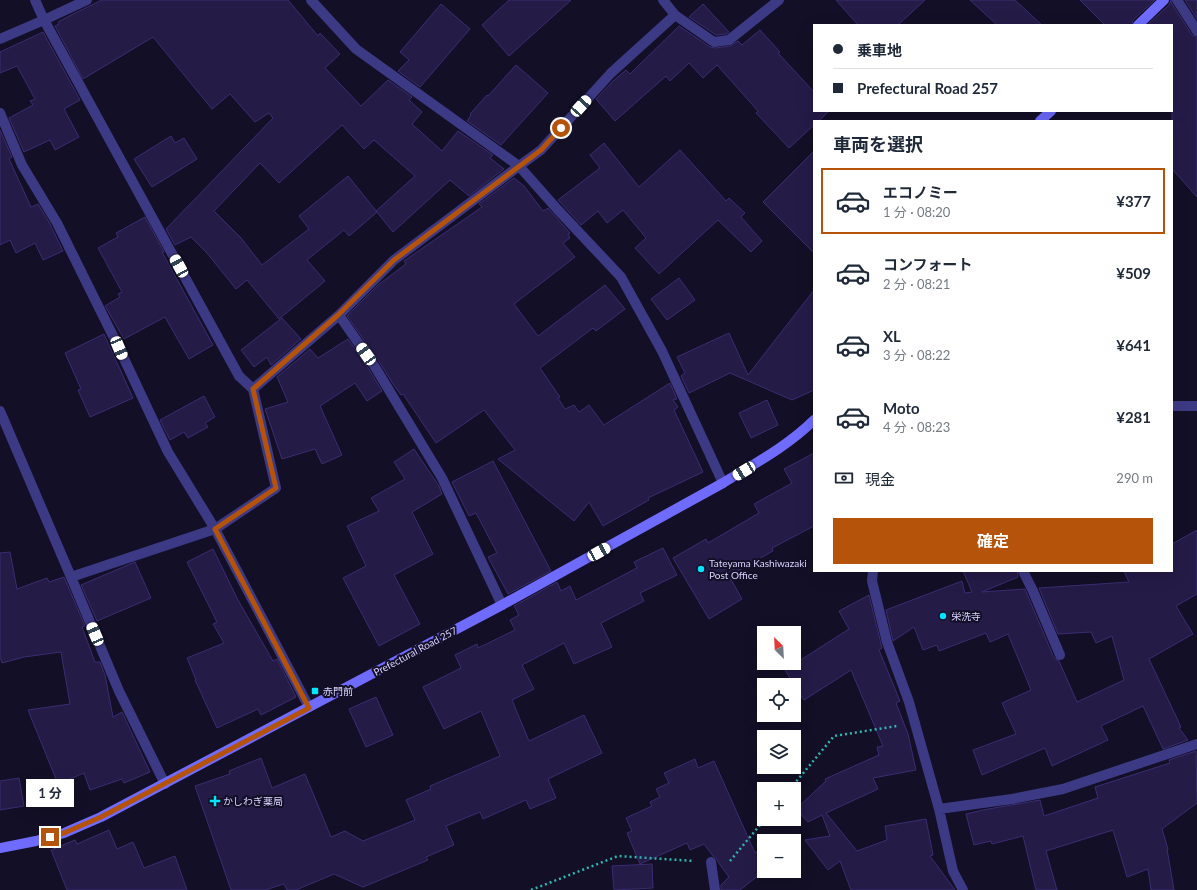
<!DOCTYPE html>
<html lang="ja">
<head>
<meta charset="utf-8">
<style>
	:root { --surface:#fff; --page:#f6f6f7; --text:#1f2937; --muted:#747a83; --line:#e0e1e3; --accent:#b45309 }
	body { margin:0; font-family:Lato,"Noto Sans JP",sans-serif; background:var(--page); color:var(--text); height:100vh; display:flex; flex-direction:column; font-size:15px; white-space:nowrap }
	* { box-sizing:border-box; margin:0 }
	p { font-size:13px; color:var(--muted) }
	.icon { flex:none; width:22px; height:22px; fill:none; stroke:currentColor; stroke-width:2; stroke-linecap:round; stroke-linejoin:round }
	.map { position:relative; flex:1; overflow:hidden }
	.side { position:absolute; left:813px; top:120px; width:360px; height:452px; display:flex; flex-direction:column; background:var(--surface); border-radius:0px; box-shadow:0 4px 16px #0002 }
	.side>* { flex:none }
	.guide { position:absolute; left:813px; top:24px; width:360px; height:88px; border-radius:0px; box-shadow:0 4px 16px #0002; display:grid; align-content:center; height:88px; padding:0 20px; background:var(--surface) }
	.needle { width:26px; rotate:336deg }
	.fabs { position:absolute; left:757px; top:626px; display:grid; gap:8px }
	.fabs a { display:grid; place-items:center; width:44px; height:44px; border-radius:0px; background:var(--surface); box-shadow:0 4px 16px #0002; font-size:20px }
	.end { position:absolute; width:18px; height:18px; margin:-9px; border:5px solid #b45309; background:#fff; box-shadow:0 0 0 2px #fff }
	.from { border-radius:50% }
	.bubble { position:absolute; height:28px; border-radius:0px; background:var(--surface); box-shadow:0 4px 16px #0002; font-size:13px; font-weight:700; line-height:28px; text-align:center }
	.car { position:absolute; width:12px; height:24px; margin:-12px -6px; border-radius:5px; box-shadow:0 0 3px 1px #0007; background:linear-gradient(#fff 24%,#345 0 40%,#fff 0 76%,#345 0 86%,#fff 0) }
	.guide b { display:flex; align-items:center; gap:14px; height:38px; font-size:15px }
	.guide b+b { border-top:1px solid var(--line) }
	.guide i { width:10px; height:10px; background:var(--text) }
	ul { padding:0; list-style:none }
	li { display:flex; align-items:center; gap:12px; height:66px; margin:0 8px 6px; padding:0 12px; border:2px solid transparent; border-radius:0px }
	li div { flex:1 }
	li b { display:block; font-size:15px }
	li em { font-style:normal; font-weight:700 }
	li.on { border-color:var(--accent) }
	li>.icon { width:36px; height:36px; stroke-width:1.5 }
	h2 { padding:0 20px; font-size:18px; line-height:48px }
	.pay { display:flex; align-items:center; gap:10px; height:44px; padding:0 20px; font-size:15px }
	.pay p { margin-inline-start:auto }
	.action { display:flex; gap:8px; margin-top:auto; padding:8px 20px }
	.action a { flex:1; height:46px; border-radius:0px; background:var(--accent); color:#fff; font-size:16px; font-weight:700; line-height:46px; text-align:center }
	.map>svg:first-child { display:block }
	.building { fill:#241b47; stroke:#3b2d73 }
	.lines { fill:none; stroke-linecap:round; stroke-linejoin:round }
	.path { stroke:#2fb8b0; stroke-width:2.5; stroke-dasharray:2 3; stroke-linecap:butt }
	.lane { stroke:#3d3a85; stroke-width:10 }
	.street { stroke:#3d3a85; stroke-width:10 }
	.secondary { stroke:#6f6bff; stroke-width:10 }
	.route { stroke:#b45309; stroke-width:5 }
	.poi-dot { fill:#00e5ff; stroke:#130f26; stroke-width:1.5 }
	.labels { text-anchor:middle; stroke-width:4; stroke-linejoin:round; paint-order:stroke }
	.poi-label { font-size:10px; fill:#d9d4ff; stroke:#130f26; text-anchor:start }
	.street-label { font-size:10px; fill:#d9d4ff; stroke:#130f26 }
</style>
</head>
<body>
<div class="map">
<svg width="1197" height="890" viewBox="0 0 1197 890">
	<rect width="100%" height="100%" fill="#130f26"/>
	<path class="building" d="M102 0H288L318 36 320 33 340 54 325 68 361 106 388 80 412 97 409 100 422 112 412 124 442 151 458 131 493 155 490 158 504 169 469 196 450 180 393 232 376 211 415 176 374 140 364 149 342 125 279 183 260 163 214 211 241 238 262 265 309 229 299 216 348 176 377 212 349 236 344 230 307 260 325 281 279 319 247 280 236 289 206 252 191 237 175 245 166 229 273 118 269 113 255 122 230 94 212 109 153 37 83 79 55 26 59 24 58 22 71 15Z
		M509 0H571L509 56 482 25Z
		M836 0H925L898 25H858Z
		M970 0H1015L1042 25H997Z
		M1080 0H1155L1133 20 1132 25H1105Z
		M1171 0 1172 4 1192 35 1197 37V197L1172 169V25H1147L1169 5Z
		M1185 0H1197V19Z
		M441 4 470 29 420 87 398 71 409 60 400 52Z
		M703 4 729 32 726 34 716 35 689 17Z
		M679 26 710 47 715 48 730 46 738 41 742 45 760 30 780 52 778 53 814 92V111H829L819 121H814V125L789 148 756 113 758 111 717 65 703 78 689 63 670 81 666 76 615 121 596 99 613 81 626 70 630 74Z
		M43 32 80 100 64 109 79 137 55 150 50 140 24 152 9 118 33 105 30 101 35 99 17 66 0 73V52Z
		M516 65 548 93 501 145 467 121 471 115 470 114 487 95 488 96Z
		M0 130 12 157 9 159 31 207 38 204 49 222 63 251 43 260 35 243 16 253 10 240 0 245Z
		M171 136 175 143 184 138 197 159 152 187 134 159Z
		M604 143 639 187 680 150 726 201 729 198 745 213 741 217 762 241 751 252 718 220 659 274 635 248 646 238 623 210 607 223 598 211 581 225 558 200 600 168 590 155Z
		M814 151V253L763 202Z
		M514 178 524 186 543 211 548 208 570 233 568 234 570 238 563 243 575 257 514 304 538 336 605 285 625 309 596 331 593 328 540 368 560 397 558 398 565 409 574 405 579 412 589 405 604 425 670 383 677 399 673 400 678 407 674 410 703 472 648 498 649 500 603 526 589 502 574 521 498 459 515 450 484 410 436 443 403 394 401 395 393 384 380 363 347 316 378 285 406 264 404 261 482 207 479 204Z
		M145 217 164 252H162L213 345 189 359 165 317 124 339 105 306 120 297 118 294 122 292 98 248 118 237 116 233Z
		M679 278 695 300 667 320 651 299Z
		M814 290V390L792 400 730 373 689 393 681 376 685 373 677 357 729 333 748 375Z
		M282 318 301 339 271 365 267 357 254 367 241 350Z
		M104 334 133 398 90 417 78 390 81 389 65 353Z
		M348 339 370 371 382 391 367 401 355 383 320 406 342 455 322 464 315 449 282 459 265 409 288 402 277 377 310 349 318 358Z
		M204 396 215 417 205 423 208 427 188 438 184 432 170 440 160 420Z
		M767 400 778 425 751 438 739 413Z
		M414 449 439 486 442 494 412 512 433 554 394 575 420 624 379 646 343 578 366 566 347 526 379 511 371 498 405 479 394 462Z
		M814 453V526L772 548 773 551 729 576 742 599 709 619 673 558 706 539 708 543 759 513 754 504 792 483 784 469Z
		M493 461 551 571 508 594 488 557 497 553 476 513 469 516 452 482Z
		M1197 530V594L1176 606 1193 634 1149 659 1181 727 1179 728 1188 740 1163 749 1143 706 1101 726 1108 740 1052 766 1045 748 982 775 973 750 1016 734 1002 703 1031 690 1008 634 990 642 986 633 939 651 937 645 923 650 914 627 893 641 886 610 962 581 965 593 972 592 963 571H1017L1018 577 982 592 1025 589 1054 658 1059 661 1077 702 1124 680 1112 636 1096 643 1091 632 1058 634 1039 588 1129 582 1124 571H1172V544Z
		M663 548 677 575 640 593 644 601 601 623 612 647 574 664 564 643 522 665 534 689 512 700 529 741 584 715 602 753 548 779 556 798 530 809 526 800 483 819 480 812 446 826 454 845 426 857 428 860 363 887 334 874 296 890H287L284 884 265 890H231L195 786 230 774 229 771 261 758 272 788 305 774 331 837 345 831 363 841 415 820 406 800 431 789 430 786 500 756 481 711 444 729 423 687 461 668 455 655 477 644 478 648 515 630 510 620 519 615 514 606 557 582 561 591 570 586 576 600 637 568 634 562Z
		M213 549 238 600 273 661 277 659 296 697 261 715 258 709 217 728 195 680H196L187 658 224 643 213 624 217 622 187 562Z
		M10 552 17 589 47 578 49 582 64 577 85 626 82 627 95 662H100L105 675 113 717 122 712 150 772 124 783 122 779 90 790 84 773 58 784 28 710 70 704 61 652 24 657 2 663 1 659H0V553Z
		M135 562 151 598 97 621 81 585Z
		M869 595 882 648 879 650 900 701 896 703 908 734 916 770 873 778 878 789 826 813 857 851 887 840 885 826 926 819 933 855 930 856 955 890H851L840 861 828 870 805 840 830 836 822 815 808 822 796 809 826 781 825 779 879 755 877 747 883 746 851 670 804 700 785 670 849 629 839 611Z
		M376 697 393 735 366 747 349 709Z
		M1196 751 1197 803 1162 829 1168 849H1167L1174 890H1151L1148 869 1127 877 1113 830 1046 851 1057 890H1036L1023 836 992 844 991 841 974 845 966 814 983 810 1040 800 1044 816 1098 798 1095 787 1170 763 1169 760Z
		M695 759 698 768 714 761 755 853 762 848 764 847V871L740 890H721V885L729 877 718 862 716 858 713 856 704 844 690 850 687 843 640 864 627 833 632 831 626 818 652 806 650 802 660 797 656 789 669 783 664 773Z
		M19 778 24 806 0 810V781Z
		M109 830 117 849 133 842 144 868 175 856 187 890H67L51 850 75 840 77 844Z
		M652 864 653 888 614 890 612 866Z"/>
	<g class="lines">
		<path class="path" d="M790 789 834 736 897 726
			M730 861 765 819
			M531 890 618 856 694 861"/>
		<path class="lane" d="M663 0 675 15
			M0 113 22 165 57 223 119 348 168 452 215 529 309 707
			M519 166 541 150 611 73 675 15 714 42 729 40 779 0
			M711 862 715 890"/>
		<path class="street" d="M35 0 44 20 239 376 253 389 276 488 215 529 71 577
			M311 0 356 49 519 166 558 210 621 277 662 351 723 483
			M1177 0 1197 31
			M0 39 44 20 87 0
			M339 315 375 367 442 478 502 605
			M253 389 339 315 394 260 519 166
			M1172 406H1197
			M0 411 71 577 119 691 165 784
			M873 571 872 581 887 642 909 702 939 809 953 871 963 890
			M1023 571 1033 591 1060 655
			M939 809 1012 799 1063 789 1197 744"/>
		<path class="secondary" d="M1138 25 1164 0
			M1040 121 1051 111
			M0 848 36 841 64 833 101 817 502 605 723 483C754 464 788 446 814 420"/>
	</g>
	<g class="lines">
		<path class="route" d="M50 837 64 833 101 817 309 708 215 529 276 488 253 389 338 315 394 260 541 150 561 128"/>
	</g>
	<g class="poi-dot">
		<circle cx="701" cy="569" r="4"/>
		<circle cx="943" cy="616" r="4"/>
		<rect x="311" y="687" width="8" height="8" rx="2"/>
		<path d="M213 795h4v4h4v4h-4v4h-4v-4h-4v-4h4z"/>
	</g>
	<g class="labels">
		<g class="poi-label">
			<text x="709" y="567">Tateyama Kashiwazaki<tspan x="709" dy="12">Post Office</tspan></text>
			<text x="951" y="620">栄洗寺</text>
			<text x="323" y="695">赤門前</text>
			<text x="223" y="805">かしわぎ薬局</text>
		</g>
		<g class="street-label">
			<text transform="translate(415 651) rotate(-28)" y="4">Prefectural Road 257</text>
		</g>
	</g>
</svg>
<div class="fabs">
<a><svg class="needle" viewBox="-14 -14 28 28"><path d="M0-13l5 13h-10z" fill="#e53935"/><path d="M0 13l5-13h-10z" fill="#747a83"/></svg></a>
<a><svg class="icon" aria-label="locate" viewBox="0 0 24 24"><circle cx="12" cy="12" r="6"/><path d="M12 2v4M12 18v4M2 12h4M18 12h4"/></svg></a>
<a><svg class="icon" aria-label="layers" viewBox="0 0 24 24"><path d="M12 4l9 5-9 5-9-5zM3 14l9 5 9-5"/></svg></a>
<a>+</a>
<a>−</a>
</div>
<i class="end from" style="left:561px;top:128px"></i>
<i class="end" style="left:50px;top:837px"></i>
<div class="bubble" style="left:26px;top:779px;width:48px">1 分</div>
<i class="car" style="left:581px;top:106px;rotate:42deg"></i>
<i class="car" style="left:179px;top:266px;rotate:331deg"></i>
<i class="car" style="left:119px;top:348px;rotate:157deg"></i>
<i class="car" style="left:366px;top:354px;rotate:325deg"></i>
<i class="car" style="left:744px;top:471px;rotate:239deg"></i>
<i class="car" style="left:599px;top:552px;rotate:61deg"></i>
<i class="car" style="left:95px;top:634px;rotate:337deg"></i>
<div class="guide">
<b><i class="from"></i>乗車地</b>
<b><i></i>Prefectural Road 257</b>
</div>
<section class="side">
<h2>車両を選択</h2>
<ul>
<li class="on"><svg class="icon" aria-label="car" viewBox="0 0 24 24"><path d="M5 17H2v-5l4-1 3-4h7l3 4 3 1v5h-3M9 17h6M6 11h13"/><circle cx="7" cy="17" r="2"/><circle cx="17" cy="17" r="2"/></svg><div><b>エコノミー</b><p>1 分 · 08:20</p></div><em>¥377</em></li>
<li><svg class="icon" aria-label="car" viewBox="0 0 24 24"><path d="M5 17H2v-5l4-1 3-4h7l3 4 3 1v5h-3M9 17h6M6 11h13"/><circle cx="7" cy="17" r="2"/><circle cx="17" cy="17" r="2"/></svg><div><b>コンフォート</b><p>2 分 · 08:21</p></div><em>¥509</em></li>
<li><svg class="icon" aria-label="car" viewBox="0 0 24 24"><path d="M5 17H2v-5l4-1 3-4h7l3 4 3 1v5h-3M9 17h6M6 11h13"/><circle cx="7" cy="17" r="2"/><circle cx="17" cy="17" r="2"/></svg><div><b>XL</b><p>3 分 · 08:22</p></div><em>¥641</em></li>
<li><svg class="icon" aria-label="car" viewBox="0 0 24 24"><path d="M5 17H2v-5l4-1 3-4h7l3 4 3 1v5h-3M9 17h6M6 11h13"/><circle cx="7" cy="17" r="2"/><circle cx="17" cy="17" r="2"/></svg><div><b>Moto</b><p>4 分 · 08:23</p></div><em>¥281</em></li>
</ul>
<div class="pay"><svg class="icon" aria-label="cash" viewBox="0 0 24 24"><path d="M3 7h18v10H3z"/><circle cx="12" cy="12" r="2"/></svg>現金<p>290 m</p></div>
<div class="action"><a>確定</a></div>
</section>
</div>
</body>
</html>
